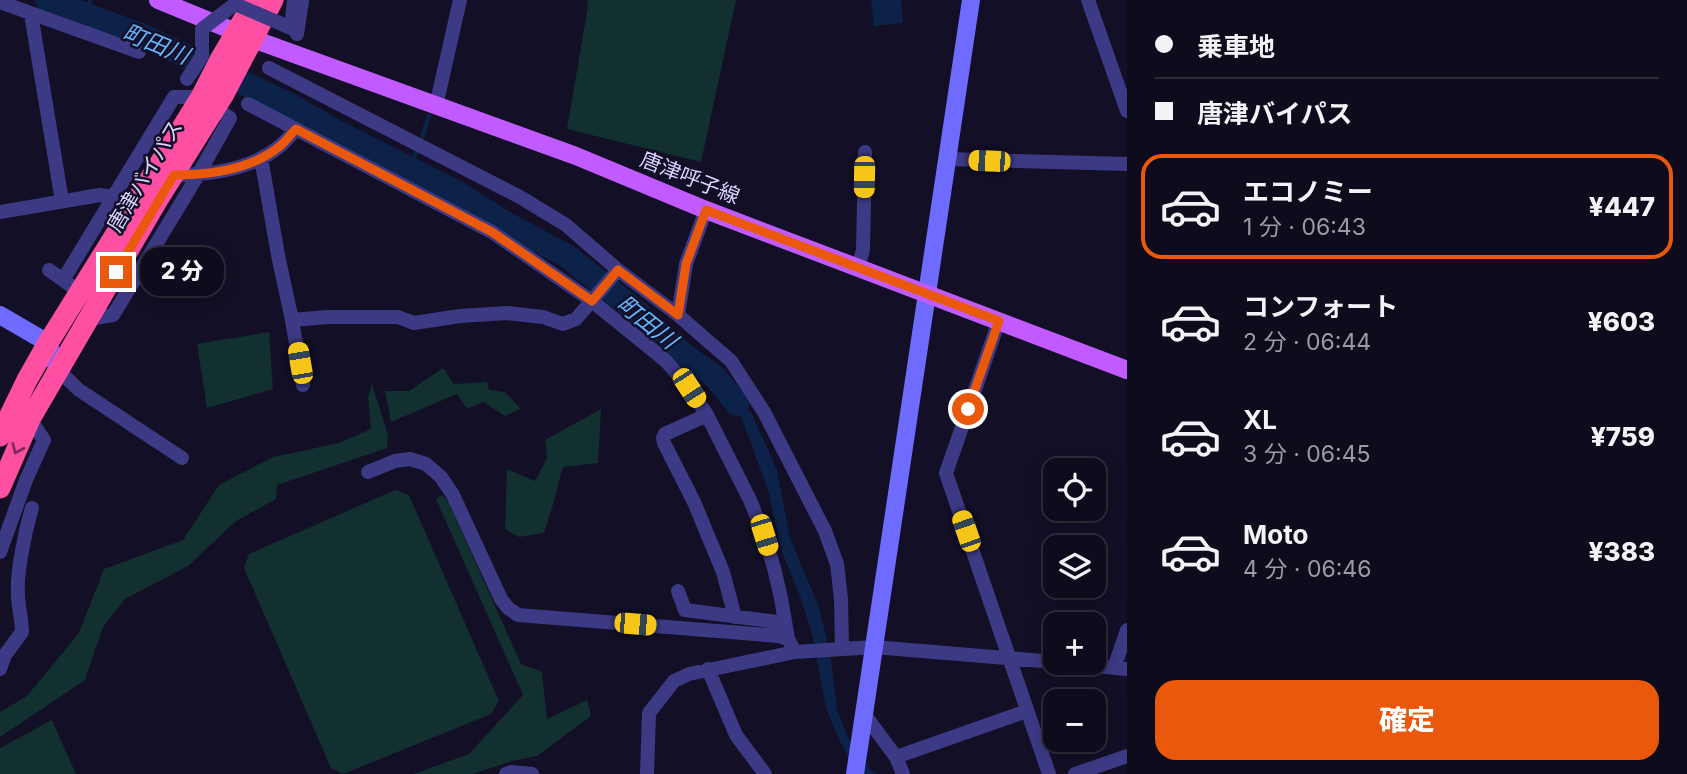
<!DOCTYPE html>
<html lang="ja">
<head>
<meta charset="utf-8">
<style>
	:root { --surface:#0e0b1c; --page:#171425; --text:#f1f3f6; --muted:#9b9ba3; --line:#2e2b3b; --accent:#ea580c }
	body { margin:0; font-family:Inter,"Noto Sans JP",sans-serif; background:var(--page); color:var(--text); height:100vh; display:flex; flex-direction:column; font-size:26px; white-space:nowrap }
	* { box-sizing:border-box; margin:0 }
	p { font-size:23px; color:var(--muted) }
	.icon { flex:none; width:38px; height:38px; fill:none; stroke:currentColor; stroke-width:2; stroke-linecap:round; stroke-linejoin:round }
	.map { position:relative; flex:1; overflow:hidden }
	.drawer { display:flex; flex-direction:column; background:var(--surface); width:560px }
	.drawer>* { flex:none }
	.guide { display:grid; align-content:center; height:154px; padding:0 28px; background:var(--surface) }
	.buttons { position:absolute; left:1043px; top:458px; display:grid; gap:14px }
	.buttons a { display:grid; place-items:center; width:63px; height:63px; border-radius:14px; background:var(--surface); box-shadow:0 4px 18px #0003,0 0 0 2px var(--line); font-size:35px }
	.end { position:absolute; width:32px; height:32px; margin:-16px; border:9px solid #ea580c; background:#fff; box-shadow:0 0 0 4px #fff }
	.from { border-radius:50% }
	.bubble { position:absolute; height:49px; border-radius:21px; background:var(--surface); box-shadow:0 4px 18px #0003,0 0 0 2px var(--line); font-size:23px; font-weight:800; line-height:49px; text-align:center }
	.car { position:absolute; width:21px; height:42px; margin:-21px -10px; border-radius:9px; box-shadow:0 0 5px 2px #0007; background:linear-gradient(#f5c518 24%,#345 0 40%,#f5c518 0 76%,#345 0 86%,#f5c518 0) }
	.guide b { display:flex; align-items:center; gap:24px; height:66px; font-size:26px }
	.guide b+b { border-top:2px solid var(--line) }
	.guide i { width:18px; height:18px; background:var(--text) }
	ul { padding:0; list-style:none }
	li { display:flex; align-items:center; gap:21px; height:105px; margin:0 14px 10px; padding:0 14px; border:4px solid transparent; border-radius:21px }
	li div { flex:1 }
	li b { display:block; font-size:26px }
	li em { font-style:normal; font-weight:800 }
	li.current { border-color:var(--accent) }
	li>.icon { width:63px; height:63px; stroke-width:1.5 }
	.action { display:flex; gap:14px; margin-top:auto; padding:14px 28px }
	.action a { flex:1; height:80px; border-radius:21px; background:var(--accent); color:#fff; font-size:28px; font-weight:800; line-height:80px; text-align:center }
	main { display:flex; flex:1; min-height:0 }
	.map>svg:first-child { display:block }
	.green { fill:#12302f }
	.water { fill:#0c2248 }
	.lines { fill:none; stroke-linecap:round; stroke-linejoin:round }
	.stream { stroke:#0c2248; stroke-width:4.5 }
	.river { stroke:#0c2248; stroke-width:24 }
	.street { stroke:#3d3a85; stroke-width:14 }
	.secondary { stroke:#6f6bff; stroke-width:18 }
	.primary { stroke:#c25bff; stroke-width:18 }
	.highway { stroke:#ff4fa3; stroke-width:21 }
	.street-bridge { stroke:#3d3a85; stroke-width:14 }
	.oneway { stroke:#7d2c5e }
	.route { stroke:#ea580c; stroke-width:9 }
	.labels { text-anchor:middle; stroke-width:5; stroke-linejoin:round; paint-order:stroke }
	.street-label { font-size:21px; fill:#d9d4ff; stroke:#130f26 }
	.water-label { font-size:23px; font-style:italic; fill:#62b6ff; stroke:#130f26 }
</style>
</head>
<body>
<main>
<div class="map">
<svg width="1127" height="774" viewBox="0 0 1127 774">
	<rect width="100%" height="100%" fill="#130f26"/>
	<path class="green" d="M587 0H736L701 162 567 129 588 6Z
		M269 332 273 389 207 408 197 344Z
		M443 368 454 384 487 382 489 390 505 392 521 409 505 416 483 402 467 409 457 394 391 422 385 391H409Z
		M372 384 388 435 387 448 277 485 276 499 236 521 188 566 125 599 103 627 85 680 0 737V712L27 696 79 633 104 569 183 540 219 485 273 457 339 443 371 429 368 397Z
		M601 409 598 463 563 467 554 501 544 533 519 537 505 529 507 469 535 481 547 458 545 440Z
		M395 490 409 495 499 701 491 714 343 774 331 768 244 568 249 554Z
		M442 495 448 501 521 664 542 672 547 719 587 700 591 716 537 756 512 761 473 774H414L469 754 523 695 436 499Z
		M52 720 76 774H0V748Z"/>
	<path class="water" d="M871 0H901L903 23 874 26Z
		M715 377 752 414 777 470 790 538 819 607 831 658 837 709 849 740 870 769 877 774H858L839 740 826 708 812 634 800 596 782 552 768 490 742 419Z"/>
	<g class="lines">
		<path class="stream" d="M89 16 90 1
			M421 140 429 116
			M410 169 417 150"/>
		<path class="river" d="M47 0 146 37 288 104 335 131 456 192 505 223 567 256 629 305 683 354 715 377 737 404"/>
		<path class="street" d="M1088 0 1127 111
			M0 2 139 52
			M31 14 62 201
			M297 34 302 1 298 0
			M269 68 520 197 566 225 618 270 678 315
			M248 104 492 232 592 301 666 361 689 388 707 415 750 500 764 535 774 568 781 598 788 639
			M436 106 460 0
			M261 158 278 255 292 320 328 317H398L414 323 460 316 507 313 543 317 563 324 576 319 618 270
			M947 159 1127 164
			M174 175C210 175 251 170 280 146 286 141 291 135 296 129
			M706 210 686 264 678 315 731 361 764 412 825 531 837 564 841 599 842 648
			M0 212 100 195 120 198
			M858 268 863 250 865 152
			M49 270 80 292
			M63 280 174 97H201
			M89 319 113 315 198 175 230 118 215 108
			M292 320 303 385
			M999 321 946 473 1049 774
			M58 370 79 390 182 458
			M707 415 665 434 663 438 664 443 694 502 723 572 735 617
			M368 472 395 461 410 459 426 464 441 477 453 495 501 599 508 608 518 615 779 636 788 639 795 652
			M0 552 26 480 44 440 30 419
			M678 591 685 610 785 623
			M1064 663 1127 669
			M1114 668 1127 630
			M0 669 5 655 22 632C22 620 18 607 18 594 16 574 26 528 32 508
			M708 669 736 735 765 774
			M864 714 896 757 903 774
			M896 757 1027 711
			M506 774 511 772 532 774
			M647 774 649 713 674 681 689 674 795 652 874 647 1055 662
			M1075 774 1127 756"/>
		<path class="secondary" d="M0 315 48 343 58 370
			M855 774 971 0"/>
		<path class="primary" d="M158 0 253 39 576 156 706 210 1127 370"/>
		<path class="highway" d="M0 436 27 380 48 343 201 97 221 58 255 0
			M0 488 30 419 157 201 224 94 273 0"/>
		<path class="street-bridge" d="M187 79 202 56V29L235 4 291 28 294 0"/>
	</g>
	<defs><path id="oneway-chevron" d="M-2-3.5L2.5 0L-2 3.5" fill="none" stroke-width="1.6" stroke-linecap="round" stroke-linejoin="round" transform="scale(1.75)"/></defs>
	<use class="oneway" href="#oneway-chevron" transform="translate(17 449) rotate(114)"/>
	<g class="lines">
		<path class="route" d="M116 272 174 175C210 175 251 170 280 146 286 141 290 135 296 129L492 232 592 301 618 270 678 315 686 264 706 210 999 321 968 409"/>
	</g>
	<g class="labels">
		<g class="street-label">
			<text transform="translate(145 176) rotate(-59)" y="7">唐津バイパス</text>
			<text transform="translate(690 178) rotate(22)" y="7">唐津呼子線</text>
		</g>
		<g class="water-label">
			<text transform="translate(156 44) rotate(22)" y="8">町田川</text>
			<text transform="translate(647 322) rotate(39)" y="8">町田川</text>
		</g>
	</g>
</svg>
<div class="buttons">
<a><svg class="icon" aria-label="locate" viewBox="0 0 24 24"><circle cx="12" cy="12" r="6"/><path d="M12 2v4M12 18v4M2 12h4M18 12h4"/></svg></a>
<a><svg class="icon" aria-label="layers" viewBox="0 0 24 24"><path d="M12 4l9 5-9 5-9-5zM3 14l9 5 9-5"/></svg></a>
<a>+</a>
<a>−</a>
</div>
<i class="end from" style="left:968px;top:409px"></i>
<i class="end" style="left:116px;top:272px"></i>
<div class="bubble" style="left:140px;top:247px;width:84px">2 分</div>
<i class="car" style="left:989px;top:161px;rotate:272deg"></i>
<i class="car" style="left:864px;top:177px;rotate:181deg"></i>
<i class="car" style="left:300px;top:363px;rotate:350deg"></i>
<i class="car" style="left:689px;top:388px;rotate:147deg"></i>
<i class="car" style="left:966px;top:531px;rotate:341deg"></i>
<i class="car" style="left:764px;top:535px;rotate:163deg"></i>
<i class="car" style="left:635px;top:624px;rotate:95deg"></i>
</div>
<section class="drawer">
<div class="guide">
<b><i class="from"></i>乗車地</b>
<b><i></i>唐津バイパス</b>
</div>
<ul>
<li class="current"><svg class="icon" aria-label="car" viewBox="0 0 24 24"><path d="M5 17H2v-5l4-1 3-4h7l3 4 3 1v5h-3M9 17h6M6 11h13"/><circle cx="7" cy="17" r="2"/><circle cx="17" cy="17" r="2"/></svg><div><b>エコノミー</b><p>1 分 · 06:43</p></div><em>¥447</em></li>
<li><svg class="icon" aria-label="car" viewBox="0 0 24 24"><path d="M5 17H2v-5l4-1 3-4h7l3 4 3 1v5h-3M9 17h6M6 11h13"/><circle cx="7" cy="17" r="2"/><circle cx="17" cy="17" r="2"/></svg><div><b>コンフォート</b><p>2 分 · 06:44</p></div><em>¥603</em></li>
<li><svg class="icon" aria-label="car" viewBox="0 0 24 24"><path d="M5 17H2v-5l4-1 3-4h7l3 4 3 1v5h-3M9 17h6M6 11h13"/><circle cx="7" cy="17" r="2"/><circle cx="17" cy="17" r="2"/></svg><div><b>XL</b><p>3 分 · 06:45</p></div><em>¥759</em></li>
<li><svg class="icon" aria-label="car" viewBox="0 0 24 24"><path d="M5 17H2v-5l4-1 3-4h7l3 4 3 1v5h-3M9 17h6M6 11h13"/><circle cx="7" cy="17" r="2"/><circle cx="17" cy="17" r="2"/></svg><div><b>Moto</b><p>4 分 · 06:46</p></div><em>¥383</em></li>
</ul>
<div class="action"><a>確定</a></div>
</section>
</main>
</body>
</html>
